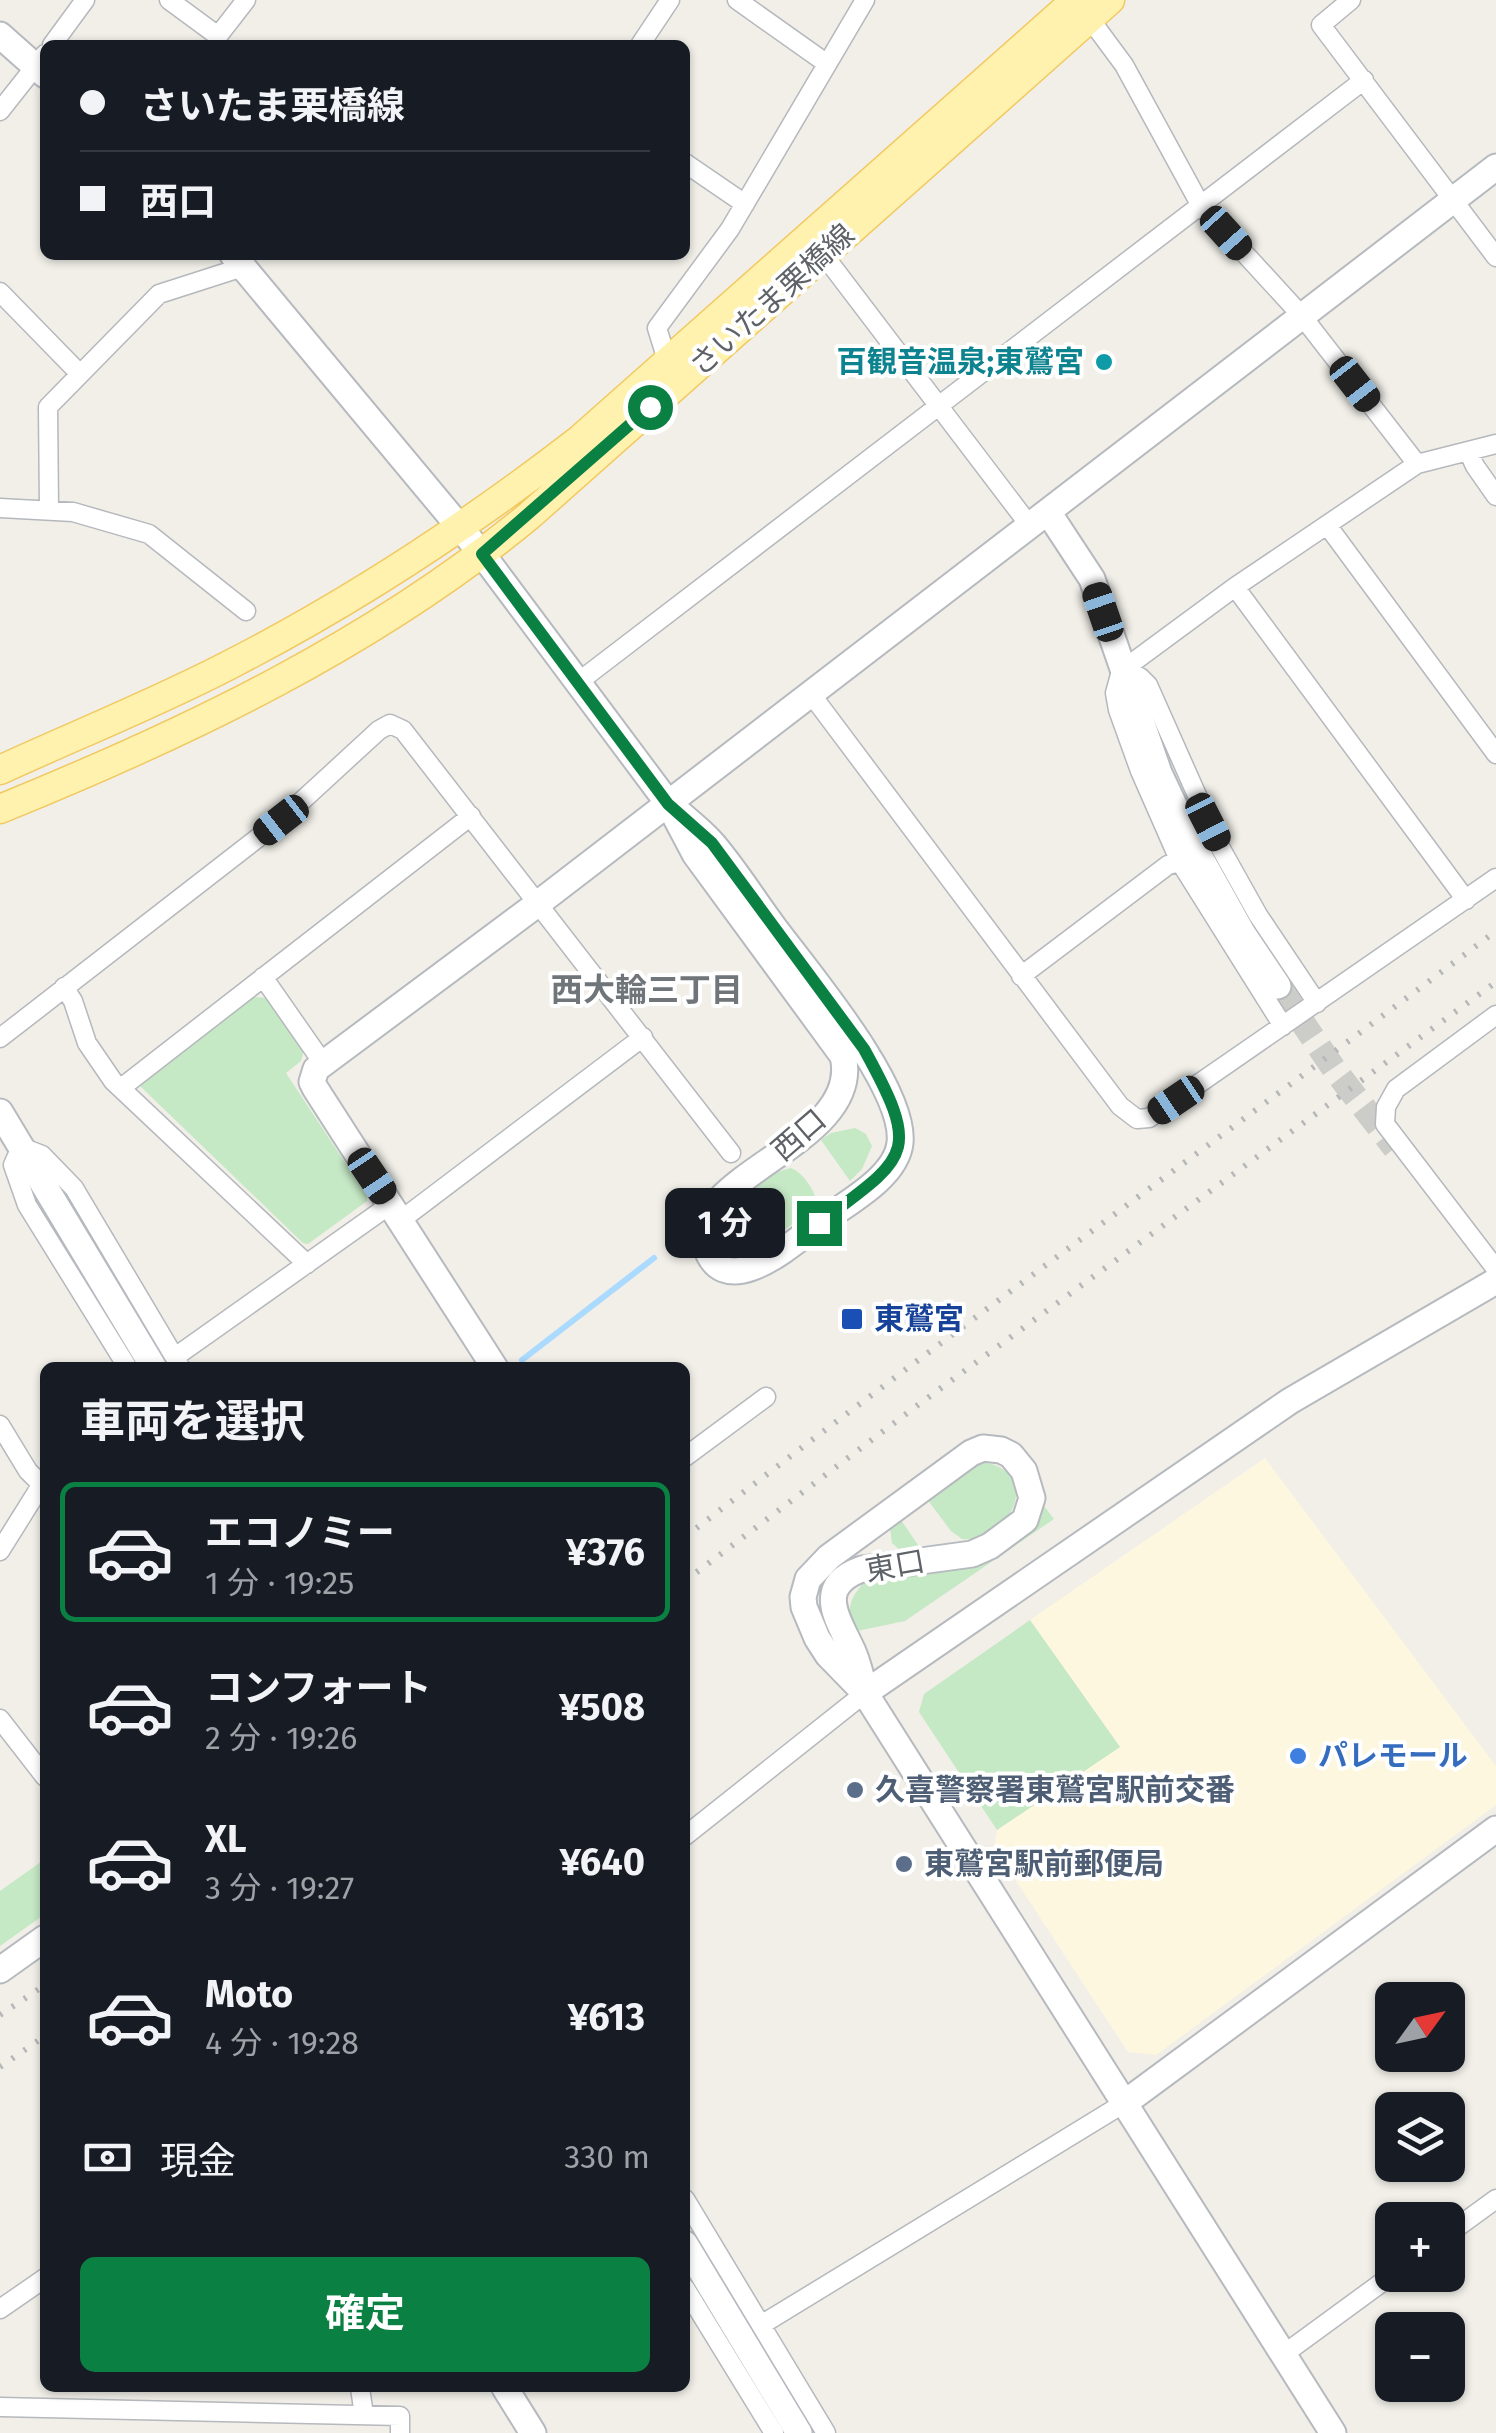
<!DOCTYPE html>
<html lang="ja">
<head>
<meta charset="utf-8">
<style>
	:root { --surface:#171b24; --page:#20242c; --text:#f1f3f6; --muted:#9ea1a6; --line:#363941; --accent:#0b8043 }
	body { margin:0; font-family:"Fira Sans","Noto Sans JP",sans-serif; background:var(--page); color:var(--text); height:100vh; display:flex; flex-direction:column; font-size:38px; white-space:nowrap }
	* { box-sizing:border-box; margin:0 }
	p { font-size:32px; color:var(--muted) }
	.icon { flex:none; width:55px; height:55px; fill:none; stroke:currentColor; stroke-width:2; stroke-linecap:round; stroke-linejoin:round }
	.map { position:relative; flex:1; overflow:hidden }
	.sheet { position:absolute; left:40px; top:1362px; width:650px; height:1030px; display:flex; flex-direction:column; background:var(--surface); border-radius:15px; box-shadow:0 2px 8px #0004 }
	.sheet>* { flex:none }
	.top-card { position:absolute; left:40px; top:40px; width:650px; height:220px; border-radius:15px; box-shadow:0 2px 8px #0004; display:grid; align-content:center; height:220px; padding:0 40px; background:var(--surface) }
	.needle { width:65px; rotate:57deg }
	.fabs { position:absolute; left:1375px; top:1982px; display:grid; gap:20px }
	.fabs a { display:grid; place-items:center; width:90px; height:90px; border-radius:15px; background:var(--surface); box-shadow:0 2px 8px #0004; font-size:50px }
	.end { position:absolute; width:45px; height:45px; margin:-22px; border:12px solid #0b8043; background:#fff; box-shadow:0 0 0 5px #fff }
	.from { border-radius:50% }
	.bubble { position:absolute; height:70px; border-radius:15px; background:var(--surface); box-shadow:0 2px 8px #0004; font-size:32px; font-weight:700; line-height:70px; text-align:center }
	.car { position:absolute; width:30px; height:60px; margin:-30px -15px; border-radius:12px; box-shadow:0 0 8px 2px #0007; background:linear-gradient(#222 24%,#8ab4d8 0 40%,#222 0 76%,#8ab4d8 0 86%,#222 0) }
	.top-card b { display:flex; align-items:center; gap:35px; height:95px; font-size:38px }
	.top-card b+b { border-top:2px solid var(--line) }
	.top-card i { width:25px; height:25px; background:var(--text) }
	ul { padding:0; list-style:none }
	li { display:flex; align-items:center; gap:30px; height:140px; margin:0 20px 15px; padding:0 20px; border:5px solid transparent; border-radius:15px }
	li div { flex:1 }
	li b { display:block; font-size:38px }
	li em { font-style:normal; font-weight:700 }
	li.current { border-color:var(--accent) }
	li>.icon { width:90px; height:90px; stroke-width:1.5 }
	h2 { padding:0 40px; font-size:45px; line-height:120px }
	.pay { display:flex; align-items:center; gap:25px; height:110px; padding:0 40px; font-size:38px }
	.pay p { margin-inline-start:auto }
	.button { display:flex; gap:20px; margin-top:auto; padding:20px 40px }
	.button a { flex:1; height:115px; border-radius:15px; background:var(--accent); color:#fff; font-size:40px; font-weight:700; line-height:115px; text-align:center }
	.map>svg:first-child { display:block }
	.commercial { fill:#fef7e0 }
	.green { fill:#c5e8c5 }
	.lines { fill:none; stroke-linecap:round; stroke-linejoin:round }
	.stream { stroke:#aadaff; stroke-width:6 }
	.secondary-tunnel { stroke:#ccccc8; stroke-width:25; stroke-dasharray:25 12; stroke-linecap:butt }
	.street-casing { stroke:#b5b8bc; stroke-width:21 }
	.secondary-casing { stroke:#b6babf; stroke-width:29 }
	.primary-casing { stroke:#f2c960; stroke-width:31 }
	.street { stroke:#fff; stroke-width:18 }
	.secondary { stroke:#fff; stroke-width:25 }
	.primary { stroke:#fff2af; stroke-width:28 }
	.rail { stroke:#b6b7b8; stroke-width:6; stroke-dasharray:2.5 12; stroke-linecap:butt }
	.route { stroke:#0b8043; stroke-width:12 }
	.culture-dot { fill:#0f9aa8; stroke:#fff; stroke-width:4 }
	.transit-dot { fill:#1a4fb4; stroke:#fff; stroke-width:4 }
	.shop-dot { fill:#3f7fe0; stroke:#fff; stroke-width:4 }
	.service-dot { fill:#5c6f8a; stroke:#fff; stroke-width:4 }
	.labels { text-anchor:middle; stroke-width:8; stroke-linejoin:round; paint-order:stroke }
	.street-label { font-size:30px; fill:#5f6368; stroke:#fff }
	.culture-label { font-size:30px; font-weight:bold; fill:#0d838f; stroke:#fff; text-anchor:end }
	.transit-label { font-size:30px; font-weight:bold; fill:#164399; stroke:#fff; text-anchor:start }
	.shop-label { font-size:30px; font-weight:bold; fill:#366cbe; stroke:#fff; text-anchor:start }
	.service-label { font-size:30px; font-weight:bold; fill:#4e5e75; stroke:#fff; text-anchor:start }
	.neighbourhood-label { font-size:32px; font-weight:bold; fill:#70757a; stroke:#fff }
</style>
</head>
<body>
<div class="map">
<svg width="1496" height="2433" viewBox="0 0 1496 2433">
	<rect width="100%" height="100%" fill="#f1efe8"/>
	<path class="commercial" d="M1265 1458 1496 1766V1805L1156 2055 1128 2052 994 1847 997 1830 1120 1747 1030 1620Z"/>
	<path class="green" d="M254 997 268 998 304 1050 301 1061 286 1073 367 1196V1201L308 1244 303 1243 140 1086Z
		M855 1128 866 1134 872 1146 862 1169 850 1181 821 1140 831 1133Z
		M791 1168C803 1172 817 1193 817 1206L757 1250 733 1252C699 1222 762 1173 791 1168Z
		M983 1462C1046 1473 1008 1544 962 1539L951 1531 927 1499 974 1464Z
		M1044 1506 1054 1519 905 1621 857 1631C845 1612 849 1598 864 1583 929 1564 1009 1580 1044 1506Z
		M901 1520 920 1548 901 1551 892 1543 890 1528Z
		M1030 1620 1120 1747 997 1830 919 1712 924 1694Z
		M45 1859V1914L0 1946V1891Z"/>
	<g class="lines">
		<path class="stream" d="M522 1360 654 1258"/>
		<path class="secondary-tunnel" d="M1278 986 1334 1069 1395 1148"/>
		<g class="street-casing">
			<path id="street" d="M169 0 218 36 246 0
				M737 0 826 63
				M1351 0 1321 25 1496 257
				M1084 11 1124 65 1201 206 1302 316 1417 464
				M52 45 85 0
				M640 45 670 0
				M0 111 45 54
				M685 163 745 204
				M823 254 1030 526
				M0 292 80 374
				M667 360 657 328 730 229 865 0
				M1468 451 1475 466 1496 496
				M0 508 73 512 149 534 246 611
				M49 509 48 407 159 294 243 267
				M1327 525 1496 754
				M1235 587 1466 900
				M1121 671 1140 677 1148 685 1220 847 1258 915 1317 1003
				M577 683 1364 80
				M811 694 1120 1106 1137 1119 1149 1118 1496 878
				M1021 976 1168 865 1180 862
				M263 977 323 1063
				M64 987 73 1001 87 1043 113 1081 307 1264
				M1496 1015 1396 1089 1386 1107 1385 1124 1496 1269
				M1283 1026 1180 862 1140 771 1118 710 1115 693 1121 671 1235 587 1417 464 1496 444
				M0 1038 281 820 379 730 390 724 403 730 731 1153
				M121 1088 471 816
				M401 1220 643 1037
				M175 1357 391 1204
				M128 1368 27 1205 13 1165 21 1147 42 1155 74 1188 181 1368
				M0 1425 28 1471 41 1484
				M685 1457 766 1397
				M0 1551 45 1479
				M0 1719 45 1777
				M685 1836 865 1693
				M685 2199 826 2433
				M1448 2234 1496 2199
				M685 2288 774 2433
				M0 2309 45 2278
				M761 2325 1126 2102
				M1284 2354 1392 2275
				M360 2388 364 2415
				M0 2407 400 2416V2433"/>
		</g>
		<g class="secondary-casing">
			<path id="secondary" d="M0 35 45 75
				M233 255 482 554 668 803 695 854 843 1056C864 1143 686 1175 705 1244 723 1308 795 1241 821 1222 846 1203 896 1178 900 1143 906 1089 809 974 776 930 755 902 736 871 713 844 700 829 683 817 668 803
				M1048 512 1092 579 1159 773 1190 839 1243 934 1278 986
				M0 1112 154 1368
				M495 1368 315 1088 312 1082 316 1069 540 902 1496 167
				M865 1693C862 1680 859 1666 854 1654 841 1623 811 1587 862 1569L972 1554 990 1546 1025 1520 1032 1498 1024 1471 1011 1455 1001 1450 983 1448 971 1453 829 1557 808 1579 803 1597 804 1607 817 1638 828 1655 865 1693 1333 2433
				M865 1693 1290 1401 1496 1281
				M0 1970 45 1938
				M1126 2102 1496 1829
				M685 2244 799 2433
				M505 2388 533 2433"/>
		</g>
		<g class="primary-casing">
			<path id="primary" d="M0 770C78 734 159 702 235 662 359 598 469 525 579 440L1076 0
				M0 809C187 733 374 644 530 515L1110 0"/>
		</g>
		<use href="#street" class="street"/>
		<use href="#secondary" class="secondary"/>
		<use href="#primary" class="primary"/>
		<path class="rail" d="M685 1537C952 1331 1226 1134 1496 931
			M685 1581 922 1402 1496 982
			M0 2015 45 1985
			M0 2067 45 2036"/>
	</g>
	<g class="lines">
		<path class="route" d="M650 407 482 554 668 804 712 843 864 1049C922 1154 909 1156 819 1223"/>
	</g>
	<circle class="culture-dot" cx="1104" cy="362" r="10"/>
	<rect class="transit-dot" x="840" y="1307" width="24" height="24" rx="5"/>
	<circle class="shop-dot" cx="1298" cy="1756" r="10"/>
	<g class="service-dot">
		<circle cx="855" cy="1790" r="10"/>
		<circle cx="904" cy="1864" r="10"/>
	</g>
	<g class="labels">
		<g class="street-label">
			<text transform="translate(772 300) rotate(-42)" y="10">さいたま栗橋線</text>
			<text transform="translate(799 1135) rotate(-41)" y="10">西口</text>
			<text transform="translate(895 1566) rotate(-10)" y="10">東口</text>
		</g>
		<g class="culture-label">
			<text x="1084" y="372">百観音温泉;東鷲宮</text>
		</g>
		<g class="transit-label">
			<text x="874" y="1329">東鷲宮</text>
		</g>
		<g class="shop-label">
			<text x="1318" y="1766">パレモール</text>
		</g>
		<g class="service-label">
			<text x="875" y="1800">久喜警察署東鷲宮駅前交番</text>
			<text x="924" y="1874">東鷲宮駅前郵便局</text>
		</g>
		<g class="neighbourhood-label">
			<text x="647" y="1001">西大輪三丁目</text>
		</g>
	</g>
</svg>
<div class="fabs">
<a><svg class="needle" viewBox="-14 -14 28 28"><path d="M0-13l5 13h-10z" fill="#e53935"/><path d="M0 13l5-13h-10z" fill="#9ea1a6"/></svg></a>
<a><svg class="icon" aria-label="layers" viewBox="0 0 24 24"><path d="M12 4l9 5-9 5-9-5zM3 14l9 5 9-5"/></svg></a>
<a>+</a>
<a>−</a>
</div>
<i class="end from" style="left:650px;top:407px"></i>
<i class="end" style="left:819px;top:1223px"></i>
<div class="bubble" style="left:665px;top:1188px;width:120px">1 分</div>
<i class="car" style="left:1226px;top:233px;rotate:138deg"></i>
<i class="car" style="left:1355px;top:384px;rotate:142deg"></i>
<i class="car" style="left:1103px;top:612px;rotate:341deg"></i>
<i class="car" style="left:281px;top:820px;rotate:232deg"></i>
<i class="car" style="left:1208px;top:822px;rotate:153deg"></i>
<i class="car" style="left:1176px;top:1100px;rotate:236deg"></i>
<i class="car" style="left:372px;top:1176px;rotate:146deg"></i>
<div class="top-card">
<b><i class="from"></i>さいたま栗橋線</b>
<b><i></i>西口</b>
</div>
<section class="sheet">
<h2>車両を選択</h2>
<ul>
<li class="current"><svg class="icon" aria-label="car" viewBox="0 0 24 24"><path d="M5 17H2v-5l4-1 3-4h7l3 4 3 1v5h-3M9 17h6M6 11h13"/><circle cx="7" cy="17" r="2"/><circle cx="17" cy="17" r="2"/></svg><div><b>エコノミー</b><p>1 分 · 19:25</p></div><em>¥376</em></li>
<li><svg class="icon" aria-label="car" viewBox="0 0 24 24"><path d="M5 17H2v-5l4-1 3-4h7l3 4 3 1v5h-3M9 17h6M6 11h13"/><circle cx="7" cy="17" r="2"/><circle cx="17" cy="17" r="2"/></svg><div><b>コンフォート</b><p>2 分 · 19:26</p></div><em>¥508</em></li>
<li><svg class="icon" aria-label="car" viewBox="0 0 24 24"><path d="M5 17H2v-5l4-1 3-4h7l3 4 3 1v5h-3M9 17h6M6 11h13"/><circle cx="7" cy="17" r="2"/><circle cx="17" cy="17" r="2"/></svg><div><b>XL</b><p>3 分 · 19:27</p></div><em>¥640</em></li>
<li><svg class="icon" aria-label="car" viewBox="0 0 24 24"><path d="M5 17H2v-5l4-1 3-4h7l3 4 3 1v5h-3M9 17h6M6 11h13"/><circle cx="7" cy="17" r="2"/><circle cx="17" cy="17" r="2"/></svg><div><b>Moto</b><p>4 分 · 19:28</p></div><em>¥613</em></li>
</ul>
<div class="pay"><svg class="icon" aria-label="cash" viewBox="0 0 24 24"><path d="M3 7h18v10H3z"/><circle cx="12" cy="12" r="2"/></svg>現金<p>330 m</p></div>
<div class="button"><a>確定</a></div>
</section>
</div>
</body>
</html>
